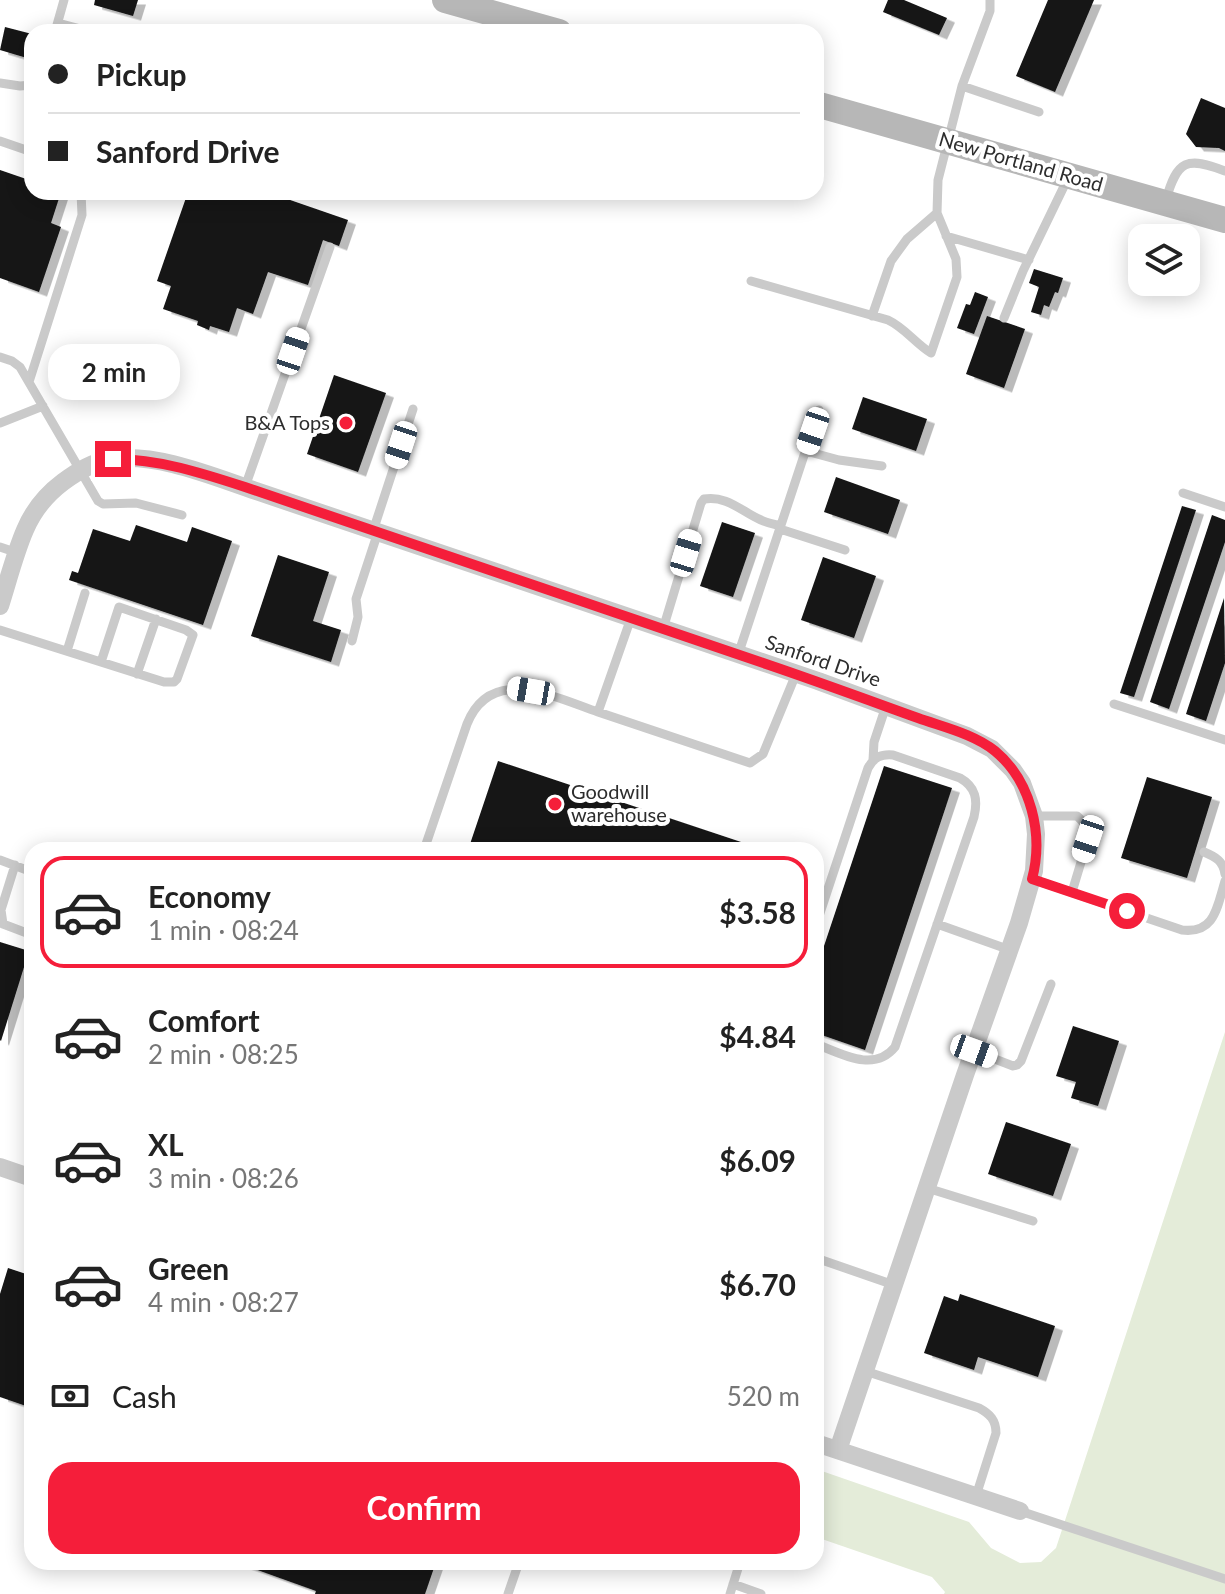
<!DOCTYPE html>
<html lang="en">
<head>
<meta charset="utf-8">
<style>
	:root { --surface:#fff; --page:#f6f6f6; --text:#222; --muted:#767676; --line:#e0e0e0; --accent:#f51e3a }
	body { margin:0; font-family:Lato,sans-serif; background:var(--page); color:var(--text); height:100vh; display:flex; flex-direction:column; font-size:30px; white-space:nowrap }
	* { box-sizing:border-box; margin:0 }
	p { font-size:26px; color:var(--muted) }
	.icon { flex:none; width:44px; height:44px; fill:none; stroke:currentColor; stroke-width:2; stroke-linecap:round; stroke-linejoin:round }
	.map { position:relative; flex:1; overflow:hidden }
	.drawer { position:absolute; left:24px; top:842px; width:800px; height:728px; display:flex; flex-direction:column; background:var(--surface); border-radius:24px; box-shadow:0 4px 20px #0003 }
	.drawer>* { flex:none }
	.hud { position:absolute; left:24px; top:24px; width:800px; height:176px; border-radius:24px; box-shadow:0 4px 20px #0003; display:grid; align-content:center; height:176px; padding:0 24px; background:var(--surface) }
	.buttons { position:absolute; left:1128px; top:224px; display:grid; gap:16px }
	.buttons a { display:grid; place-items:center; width:72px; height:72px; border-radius:16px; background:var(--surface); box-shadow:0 4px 20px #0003; font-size:40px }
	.end { position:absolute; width:36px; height:36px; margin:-18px; border:10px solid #f51e3a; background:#fff; box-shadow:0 0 0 4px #fff }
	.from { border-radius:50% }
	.bubble { position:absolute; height:56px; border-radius:24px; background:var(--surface); box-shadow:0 4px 20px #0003; font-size:26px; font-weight:700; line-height:56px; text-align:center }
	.car { position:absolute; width:24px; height:48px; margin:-24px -12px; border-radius:10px; box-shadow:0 0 6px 2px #0007; background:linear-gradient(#fff 24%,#345 0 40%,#fff 0 76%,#345 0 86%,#fff 0) }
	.hud b { display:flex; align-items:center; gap:28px; height:76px; font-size:30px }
	.hud b+b { border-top:2px solid var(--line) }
	.hud i { width:20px; height:20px; background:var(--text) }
	ul { padding:14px 0 0; list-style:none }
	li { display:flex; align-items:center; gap:24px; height:112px; margin:0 16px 12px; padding:0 8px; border:4px solid transparent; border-radius:24px }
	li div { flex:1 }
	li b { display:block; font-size:30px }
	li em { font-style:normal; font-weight:700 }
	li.selected { border-color:var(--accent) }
	li>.icon { width:72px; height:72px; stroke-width:1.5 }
	.pay { display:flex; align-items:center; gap:20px; height:88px; padding:0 24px; font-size:30px }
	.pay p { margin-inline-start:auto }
	.primary-button { display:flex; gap:16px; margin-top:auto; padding:16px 24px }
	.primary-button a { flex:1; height:92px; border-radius:24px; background:var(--accent); color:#fff; font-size:32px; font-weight:700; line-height:92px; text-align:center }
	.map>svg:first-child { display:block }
	.green { fill:#e4ecd9 }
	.building { fill:#141414; filter:url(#shadow) }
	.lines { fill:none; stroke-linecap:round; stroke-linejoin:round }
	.lane { stroke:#cacaca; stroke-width:9 }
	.street { stroke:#cacaca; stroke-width:18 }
	.secondary { stroke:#b7b7b7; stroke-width:26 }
	.route { stroke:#f51e3a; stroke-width:10 }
	.poi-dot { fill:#f51e3a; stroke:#fff; stroke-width:3 }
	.labels { text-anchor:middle; stroke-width:8; stroke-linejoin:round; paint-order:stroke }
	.street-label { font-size:20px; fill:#2d2d2d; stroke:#fff }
	.poi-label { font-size:20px; fill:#2d2d2d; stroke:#fff; text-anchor:end }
</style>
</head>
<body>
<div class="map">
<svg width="1225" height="1594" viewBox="0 0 1225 1594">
	<defs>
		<filter id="shadow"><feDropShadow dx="8" dy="4.5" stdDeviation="0" flood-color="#0004"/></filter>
	</defs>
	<rect width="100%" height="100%" fill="#fff"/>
	<path class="green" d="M1225 1032V1594H944L945 1592 932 1577 816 1537V1469L969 1522 991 1548 1020 1563 1041 1562 1056 1548Z"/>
	<path class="building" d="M95 0H138L133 16 94 5Z
		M888 0H904L947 18 939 35 883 12Z
		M1048 0H1094L1055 92 1016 76Z
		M5 27 32 34 27 58 0 50Z
		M1201 98 1225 108V151L1219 148 1196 147 1186 134Z
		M0 170 32 181V192H61L51 223 61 227 39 292 0 278Z
		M188 192H267L348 220 339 246 323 240 308 285 268 272 253 314 237 308 229 332 210 326 209 330 197 325 198 321 163 309 171 286 157 281Z
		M1034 269 1063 278 1058 293 1055 292 1049 307 1044 305 1041 315 1031 312 1039 287 1029 283Z
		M975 292 988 297 974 334 957 328 966 304 970 305Z
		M987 316 1025 329 1004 388 966 374Z
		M334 375 386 393 358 472 307 454Z
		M863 397 927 419 916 451 852 429Z
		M836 477 900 500 888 534 824 512Z
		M1182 506 1196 510 1134 697 1120 693Z
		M1212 515 1225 520V542L1169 709 1150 702Z
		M722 522 755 533 733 597 700 586Z
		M136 525 187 542 192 527 232 541 203 625 69 580 72 571 78 573 93 529 130 541Z
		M278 555 329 572 313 621 341 630 331 662 251 636Z
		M823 557 876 576 854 638 801 620Z
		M1224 598 1225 663 1206 721 1186 714Z
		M498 761 756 847 755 850H468Z
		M884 766 952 788 865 1050 816 1033V970Z
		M1147 777 1212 797 1187 878 1121 858Z
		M0 942 29 951 1 1041 0 1040Z
		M1073 1026 1119 1041 1098 1106 1071 1098 1076 1082 1056 1076Z
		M1006 1122 1071 1144 1053 1196 988 1174Z
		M8 1268 32 1276V1408L0 1397V1294Z
		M960 1294 1055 1326 1038 1377 978 1357 974 1370 924 1353 944 1296 958 1301Z
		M235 1562H436L425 1594H315L316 1591Z"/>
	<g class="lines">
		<path class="lane" d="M58 23 92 32
			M55 32 64 0
			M0 83 20 86 32 85
			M962 86 1039 112
			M0 141 32 152
			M1166 200C1177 160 1187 156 1225 171
			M946 236 1029 260
			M751 281 888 320C905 328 915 343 931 353L957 277 956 259 937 213 938 180 962 86 990 11V0
			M872 316 891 261 907 239 937 213
			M1004 318 1023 271 1068 178
			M0 357 12 361 20 367 98 501 103 504 136 503 182 515
			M29 382 82 215 81 192
			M0 423 43 406
			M806 451 839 460 882 466
			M245 487 330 247
			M1183 493 1225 507
			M780 529 845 550
			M373 531 413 409
			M0 547 18 553
			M631 618 598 712 750 763 763 754 796 674
			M663 629 701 503 704 499C727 495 742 512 761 520 767 523 774 524 781 526
			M0 630 164 682H174L177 679 193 635 186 630 119 607 101 662
			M352 641 358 617 356 599 378 532
			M67 651 85 593
			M738 655 819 410
			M137 674 156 619
			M1114 704 1225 740
			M873 760 874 742 886 706
			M1034 816H1077C1085 823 1088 828 1088 839L1072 892
			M424 850 467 724C491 664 554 697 598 712
			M1204 852C1216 857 1223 861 1225 874
			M0 860 32 872
			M15 865 1 910 3 924 32 935
			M1032 879 1182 930C1215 934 1217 907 1225 881
			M937 924 1010 950
			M816 925 868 768C874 757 881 754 893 755L960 778C976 787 978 800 974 817L895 1047C874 1073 842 1054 816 1044
			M974 1051 1013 1066 1017 1065 1021 1061 1051 984
			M927 1188 1033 1221
			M816 1258 894 1285
			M865 1371 979 1408C990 1414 996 1420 996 1433L976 1496
			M1020 1511 1225 1579
			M733 1584 761 1594
			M508 1594 519 1562
			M730 1594 740 1562"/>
		<path class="street" d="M0 606C8 581 15 553 25 530 33 511 47 494 63 482 78 471 94 461 113 459 158 453 214 477 256 491L818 681 967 736 992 749 1013 770 1022 783 1034 816 1036 834 1034 871 1019 923 965 1075 838 1450
			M0 1167 32 1178
			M816 1443 1020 1511"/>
		<path class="secondary" d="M445 0 559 32
			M816 104 1225 220"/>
	</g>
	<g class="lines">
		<path class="route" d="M113 459C159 459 202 473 245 487 420 546 594 606 769 665 819 682 868 700 918 718 943 727 974 734 995 751 1031 781 1044 834 1032 879L1127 911"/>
	</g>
	<g class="poi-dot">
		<circle cx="346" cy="423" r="8"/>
		<circle cx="555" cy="804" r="8"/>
	</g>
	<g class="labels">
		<g class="street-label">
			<text transform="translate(1021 162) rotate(16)" y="7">New Portland Road</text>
			<text transform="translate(823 661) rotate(19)" y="7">Sanford Drive</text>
		</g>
		<g class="poi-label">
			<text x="330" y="430">B&amp;A Tops</text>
			<text x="571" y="799" text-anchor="start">Goodwill<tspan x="571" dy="23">warehouse</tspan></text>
		</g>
	</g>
</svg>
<div class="buttons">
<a><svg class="icon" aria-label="layers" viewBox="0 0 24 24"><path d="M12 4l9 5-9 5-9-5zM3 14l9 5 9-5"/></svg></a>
</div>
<i class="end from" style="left:1127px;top:911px"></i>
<i class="end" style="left:113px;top:459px"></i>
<div class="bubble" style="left:48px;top:344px;width:132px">2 min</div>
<i class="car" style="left:293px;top:351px;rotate:19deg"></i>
<i class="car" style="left:813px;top:431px;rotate:199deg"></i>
<i class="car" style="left:401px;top:445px;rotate:198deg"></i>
<i class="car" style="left:686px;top:553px;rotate:17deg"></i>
<i class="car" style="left:531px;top:691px;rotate:280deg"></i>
<i class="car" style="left:1088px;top:839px;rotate:198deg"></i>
<i class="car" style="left:974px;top:1051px;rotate:110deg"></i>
<div class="hud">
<b><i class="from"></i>Pickup</b>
<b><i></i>Sanford Drive</b>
</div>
<section class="drawer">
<ul>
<li class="selected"><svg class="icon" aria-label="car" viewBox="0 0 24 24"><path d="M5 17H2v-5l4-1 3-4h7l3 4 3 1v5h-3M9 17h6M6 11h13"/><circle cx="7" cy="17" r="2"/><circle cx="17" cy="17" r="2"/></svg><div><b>Economy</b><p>1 min · 08:24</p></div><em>$3.58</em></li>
<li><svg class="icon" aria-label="car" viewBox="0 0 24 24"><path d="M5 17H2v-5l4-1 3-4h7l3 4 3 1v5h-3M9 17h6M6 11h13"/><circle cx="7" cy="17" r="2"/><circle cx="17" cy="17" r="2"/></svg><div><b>Comfort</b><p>2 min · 08:25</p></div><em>$4.84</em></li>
<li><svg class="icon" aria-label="car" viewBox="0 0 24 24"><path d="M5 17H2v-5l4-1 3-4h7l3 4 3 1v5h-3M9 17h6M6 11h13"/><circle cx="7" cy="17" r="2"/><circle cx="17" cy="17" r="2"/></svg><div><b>XL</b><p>3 min · 08:26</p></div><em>$6.09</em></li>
<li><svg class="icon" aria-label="car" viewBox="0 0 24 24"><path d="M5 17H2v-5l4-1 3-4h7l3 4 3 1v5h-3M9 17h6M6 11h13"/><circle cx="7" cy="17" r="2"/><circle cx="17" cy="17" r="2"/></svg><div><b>Green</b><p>4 min · 08:27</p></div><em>$6.70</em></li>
</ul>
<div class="pay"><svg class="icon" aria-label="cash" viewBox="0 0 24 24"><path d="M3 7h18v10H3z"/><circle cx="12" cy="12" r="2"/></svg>Cash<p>520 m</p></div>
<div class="primary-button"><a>Confirm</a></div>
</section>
</div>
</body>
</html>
